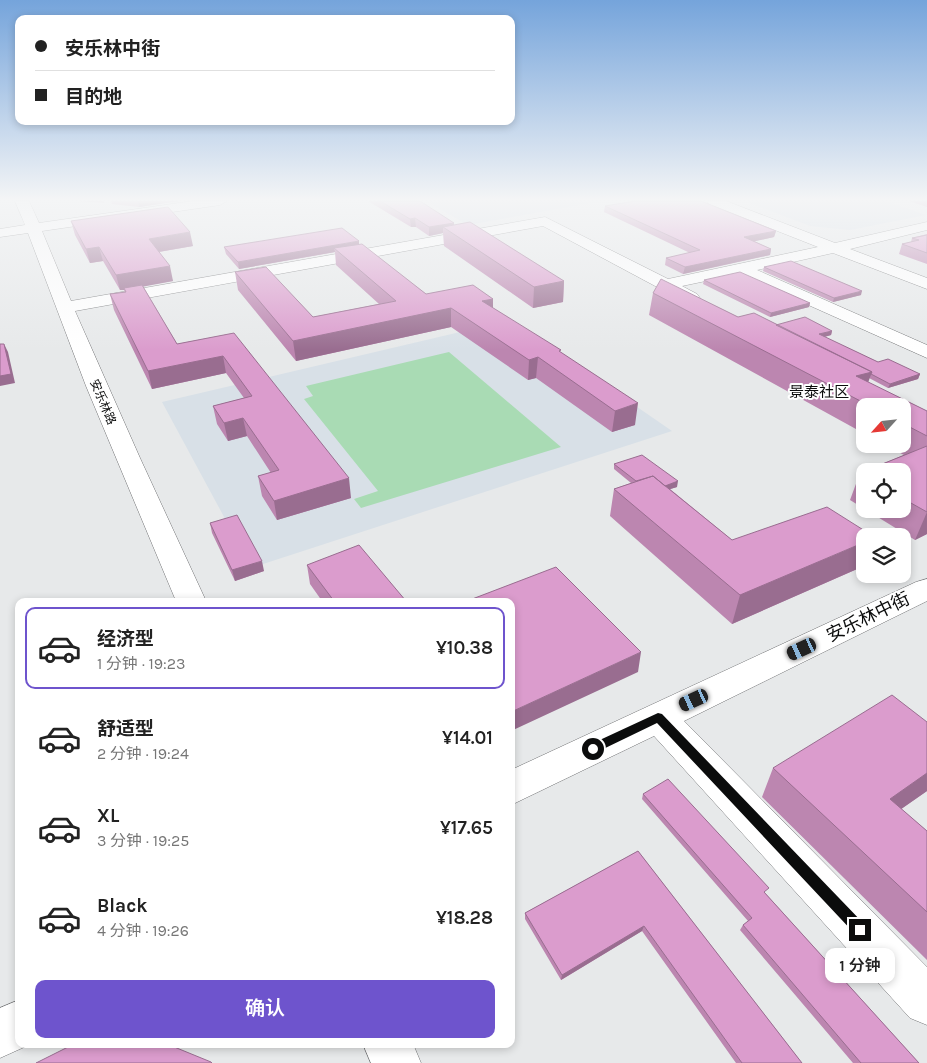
<!DOCTYPE html>
<html lang="zh">
<head>
<meta charset="utf-8">
<style>
	:root { --surface:#fff; --page:#f2f2f2; --text:#222; --muted:#767676; --line:#e0e0e0; --accent:#6e54cd }
	body { margin:0; font-family:Karla,"Noto Sans SC",sans-serif; background:var(--page); color:var(--text); height:100vh; display:flex; flex-direction:column; font-size:19px; white-space:nowrap }
	* { box-sizing:border-box; margin:0 }
	p { font-size:16px; color:var(--muted) }
	.icon { flex:none; width:28px; height:28px; fill:none; stroke:currentColor; stroke-width:2; stroke-linecap:round; stroke-linejoin:round }
	.map { position:relative; flex:1; overflow:hidden }
	.sheet { position:absolute; left:15px; top:598px; width:500px; height:450px; display:flex; flex-direction:column; background:var(--surface); border-radius:10px; box-shadow:0 2px 8px #0003 }
	.sheet>* { flex:none }
	.top-card { position:absolute; left:15px; top:15px; width:500px; height:110px; border-radius:10px; box-shadow:0 2px 8px #0003; display:grid; align-content:center; height:110px; padding:0 20px; background:var(--surface) }
	.needle { width:32px; rotate:243deg }
	.controls { position:absolute; left:856px; top:398px; display:grid; gap:10px }
	.controls a { display:grid; place-items:center; width:55px; height:55px; border-radius:10px; background:var(--surface); box-shadow:0 2px 8px #0003; font-size:25px }
	.end { position:absolute; width:22px; height:22px; margin:-11px; border:6px solid #0b0c0c; background:#fff; box-shadow:0 0 0 2px #fff }
	.from { border-radius:50% }
	.bubble { position:absolute; height:35px; border-radius:10px; background:var(--surface); box-shadow:0 2px 8px #0003; font-size:16px; font-weight:600; line-height:35px; text-align:center }
	.car { position:absolute; width:15px; height:30px; margin:-15px -8px; border-radius:6px; box-shadow:0 0 4px 1px #0007; background:linear-gradient(#222 24%,#8ab4d8 0 40%,#222 0 76%,#8ab4d8 0 86%,#222 0) }
	.top-card b { display:flex; align-items:center; gap:18px; height:48px; font-size:19px }
	.top-card b+b { border-top:1px solid var(--line) }
	.top-card i { width:12px; height:12px; background:var(--text) }
	ul { padding:9px 0 0; list-style:none }
	li { display:flex; align-items:center; gap:15px; height:82px; margin:0 10px 8px; padding:0 10px; border:2px solid transparent; border-radius:10px }
	li div { flex:1 }
	li b { display:block; font-size:19px }
	li em { font-style:normal; font-weight:600 }
	li.selected { border-color:var(--accent) }
	li>.icon { width:45px; height:45px; stroke-width:1.5 }
	.action { display:flex; gap:10px; margin-top:auto; padding:10px 20px }
	.action a { flex:1; height:58px; border-radius:10px; background:var(--accent); color:#fff; font-size:20px; font-weight:600; line-height:58px; text-align:center }
	.map>svg:first-child { display:block }
	.built { fill:#d8e0e7 }
	.green { fill:#a9dbb4 }
	.lines { fill:none; stroke-linecap:round; stroke-linejoin:round }
	.minor-casing { stroke:#717274; stroke-width:1 }
	.minor { fill:#fff; fill-rule:evenodd }
	.wall { fill:#bc86b0; fill-rule:evenodd }
	.shaded-wall { fill:#996d90 }
	.building { fill:#db9ccd; stroke:#996d90 }
	.route { fill:#0b0c0c }
	.labels { text-anchor:middle; stroke-width:4; stroke-linejoin:round; paint-order:stroke }
	.far-street-label { font-size:12px; fill:#0b0c0c; stroke:#fff }
	.far-quarter-label { font-size:15px; fill:#0b0c0c; stroke:#fff }
	.near-street-label { font-size:18px; fill:#0b0c0c; stroke:#fff }
</style>
</head>
<body>
<div class="map">
<svg width="927" height="1063" viewBox="0 0 927 1063">
	<rect width="100%" height="100%" fill="#e7e9ea"/>
	<path class="built" d="M426 201H602L468 225Z
		M744 201H885L926 215 850 230 810 226Z
		M511 320 672 431 260 565 230 528 162 402Z"/>
	<path class="green" d="M449 352 561 447 361 508 354 499 378 491 304 399 313 396 306 386Z"/>
	<g class="lines">
		<g class="minor-casing">
			<path id="minor" d="M15 201H29L39 223 193 201H227L220 205 42 231 71 301 545 217 668 279 818 247 709 204 707 201H726L835 243 927 222V230L850 249 927 278V289L833 253 757 270 927 345V358L739 274 682 286 697 294 700 298 697 302 691 303 685 302 543 226 75 311 140 458 206 601H176L86 386 28 233 0 237V229L25 225Z
				M927 579V601L684 721 927 967V1025L910 1018 654 736 511 805V770L916 582Z
				M19 1000V1044H31L0 1058V1008Z
				M363 1044H413L421 1063H371Z"/>
		</g>
		<use href="#minor" class="minor"/>
	</g>
	<path class="wall" d="M79 201H104V203Z
		M111 201H178L139 207 112 204Z
		M368 201H420L454 225 564 281 563 302 533 308 444 246 443 233 429 236 416 227H411Z
		M909 201H927V207Z
		M605 206 776 231 774 237 754 241 771 249 770 255 683 274 665 265 666 258 690 253 604 212Z
		M71 221 193 246 159 252 173 281 143 286 177 344 234 333 351 498 277 520 262 496 258 476 271 473 247 436 228 441 217 424 213 406 244 398 226 373 152 389 114 310 110 294 125 292 124 290H120L103 261 90 263 75 235Z
		M927 234V264L899 254 902 244 911 242 912 238Z
		M359 244 426 294 493 299V308L561 353 635 425 612 432 536 378 528 380 451 327 296 361 238 290 235 272 313 317 379 304 336 265 335 252 239 269 226 254 224 247Z
		M764 267 861 295 833 302 763 271Z
		M704 280 810 303 809 307 770 317 703 284Z
		M653 293 738 317 776 325 832 331 831 335 824 337 878 362 920 374 918 379 888 388 869 378 868 382 927 411V534L915 540 850 500 860 473 904 455 883 444H902V406H865V434L649 315ZM865 471H902V509H865Z
		M614 464 677 487 670 489 732 540 864 566 732 624 610 516 614 489 631 483 614 469Z
		M210 523 264 571 235 581 212 533Z
		M307 565 406 601H322L310 584Z
		M927 722V791L901 809 927 831V960L762 797 773 768Z
		M643 794 766 894 919 1063H853L740 930 743 925 748 921 642 799Z
		M638 851 802 1063H736L642 931 561 980 525 919V913Z"/>
	<path class="shaded-wall" d="M138 201H178L139 207Z
		M415 218 416 227H411L410 219Z
		M454 223V231L443 227V233L429 236V227Z
		M776 231 774 237 742 244 744 237Z
		M190 232 193 246 152 253 149 239Z
		M359 241V248H334L335 252 239 269 238 262Z
		M99 247 103 261 90 263 86 249Z
		M771 249 770 255 683 274 685 267Z
		M170 266 173 281 125 290 124 288V290H120L116 275Z
		M564 281 563 302 533 308 534 287Z
		M862 291 861 295 833 302 834 298Z
		M493 299V318L482 301Z
		M810 303 809 307 770 317 771 313Z
		M451 308V327L296 361 293 341Z
		M832 331 831 335 817 339 819 334Z
		M4 344 8 352 15 383 0 386V376Z
		M223 356 226 373 152 389 148 371Z
		M538 357 536 378 528 380 529 360Z
		M872 372 863 396 856 376Z
		M920 374 918 379 888 388 890 384Z
		M638 403 635 425 612 432 615 411Z
		M243 418 247 436 228 441 224 423Z
		M349 478 351 498 277 520 274 501Z
		M678 481 677 487 648 496 649 491Z
		M927 512V534L915 540Z
		M865 542V563L864 566 732 624 740 595Z
		M262 561 264 571 235 581 232 570Z
		M641 652 638 672 511 731V712Z
		M927 773V791L874 828 890 799Z
		M644 926 642 931 561 980 562 975Z"/>
	<path class="building" d="M380 201H420L454 223 429 227 415 218 410 219Z
		M635 201H701L776 231 744 237 771 249 685 267 666 258 700 250 605 206Z
		M168 207 190 232 149 239 170 266 116 275 99 247 86 249 71 221Z
		M470 222 564 281 534 287 443 227Z
		M342 228 359 241 238 262 224 247Z
		M927 235V253L902 244 919 240 912 238Z
		M362 244 426 294 473 285 493 299 482 301 561 350 559 351 638 403 615 411 538 357 529 360 451 308 293 341 235 272 266 267 313 317 396 301 334 248Z
		M791 261 862 291 834 298 764 267Z
		M740 272 810 303 771 313 704 280Z
		M661 279 738 317 754 313 872 372 856 376 927 411V436L902 423V406H870L653 293Z
		M142 285 177 344 234 333 349 478 274 501 258 476 279 470 243 418 224 423 213 406 252 396 223 356 148 371 110 294 126 292 124 288Z
		M805 317 832 331 819 334 878 362 888 359 920 374 890 384 871 374 872 372 776 325Z
		M0 344H4L11 374 0 376Z
		M927 446V512L902 498V471H865V476L860 473Z
		M642 455 678 481 665 486 653 476 636 481 614 464Z
		M653 476 732 540 827 507 873 536H865V542L740 595 614 489Z
		M237 515 262 561 232 570 210 523Z
		M359 545 406 601H334L307 565Z
		M556 567 641 652 511 712V601H467Z
		M892 695 927 722V773L890 799 927 831V912L773 768Z
		M668 779 769 888 764 892 919 1063H861L743 925 752 918 643 794Z
		M638 851 802 1063H742L644 926 562 975 525 913Z
		M74 1044H167L211 1062 212 1063H36Z"/>
	<linearGradient id="sky" x2="0" y2="1"><stop stop-color="#75a4db"/><stop offset="0.57" stop-color="#f4f5f6"/><stop offset="1" stop-color="#f4f5f6" stop-opacity="0"/></linearGradient>
	<rect width="927" height="350" fill="url(#sky)"/>
	<path class="route" d="M658 713 662 714 865 925 866 930 865 934 860 936 855 934 657 723 597 752H589L588 749 589 745Z"/>
	<g class="labels">
		<g class="far-street-label">
			<text transform="translate(103 402) rotate(67)" y="4">安乐林路</text>
		</g>
		<g class="far-quarter-label">
			<text x="819" y="397">景泰社区</text>
		</g>
		<g class="near-street-label">
			<text transform="translate(868 617) rotate(-26)" y="6">安乐林中街</text>
		</g>
	</g>
</svg>
<div class="controls">
<a><svg class="needle" viewBox="-14 -14 28 28"><path d="M0-13l5 13h-10z" fill="#e53935"/><path d="M0 13l5-13h-10z" fill="#767676"/></svg></a>
<a><svg class="icon" aria-label="locate" viewBox="0 0 24 24"><circle cx="12" cy="12" r="6"/><path d="M12 2v4M12 18v4M2 12h4M18 12h4"/></svg></a>
<a><svg class="icon" aria-label="layers" viewBox="0 0 24 24"><path d="M12 4l9 5-9 5-9-5zM3 14l9 5 9-5"/></svg></a>
</div>
<i class="end from" style="left:593px;top:749px"></i>
<i class="end" style="left:860px;top:930px"></i>
<div class="bubble" style="left:825px;top:948px;width:70px">1 分钟</div>
<i class="car" style="left:802px;top:649px;rotate:245deg"></i>
<i class="car" style="left:694px;top:700px;rotate:245deg"></i>
<div class="top-card">
<b><i class="from"></i>安乐林中街</b>
<b><i></i>目的地</b>
</div>
<section class="sheet">
<ul>
<li class="selected"><svg class="icon" aria-label="car" viewBox="0 0 24 24"><path d="M5 17H2v-5l4-1 3-4h7l3 4 3 1v5h-3M9 17h6M6 11h13"/><circle cx="7" cy="17" r="2"/><circle cx="17" cy="17" r="2"/></svg><div><b>经济型</b><p>1 分钟 · 19:23</p></div><em>¥10.38</em></li>
<li><svg class="icon" aria-label="car" viewBox="0 0 24 24"><path d="M5 17H2v-5l4-1 3-4h7l3 4 3 1v5h-3M9 17h6M6 11h13"/><circle cx="7" cy="17" r="2"/><circle cx="17" cy="17" r="2"/></svg><div><b>舒适型</b><p>2 分钟 · 19:24</p></div><em>¥14.01</em></li>
<li><svg class="icon" aria-label="car" viewBox="0 0 24 24"><path d="M5 17H2v-5l4-1 3-4h7l3 4 3 1v5h-3M9 17h6M6 11h13"/><circle cx="7" cy="17" r="2"/><circle cx="17" cy="17" r="2"/></svg><div><b>XL</b><p>3 分钟 · 19:25</p></div><em>¥17.65</em></li>
<li><svg class="icon" aria-label="car" viewBox="0 0 24 24"><path d="M5 17H2v-5l4-1 3-4h7l3 4 3 1v5h-3M9 17h6M6 11h13"/><circle cx="7" cy="17" r="2"/><circle cx="17" cy="17" r="2"/></svg><div><b>Black</b><p>4 分钟 · 19:26</p></div><em>¥18.28</em></li>
</ul>
<div class="action"><a>确认</a></div>
</section>
</div>
</body>
</html>
